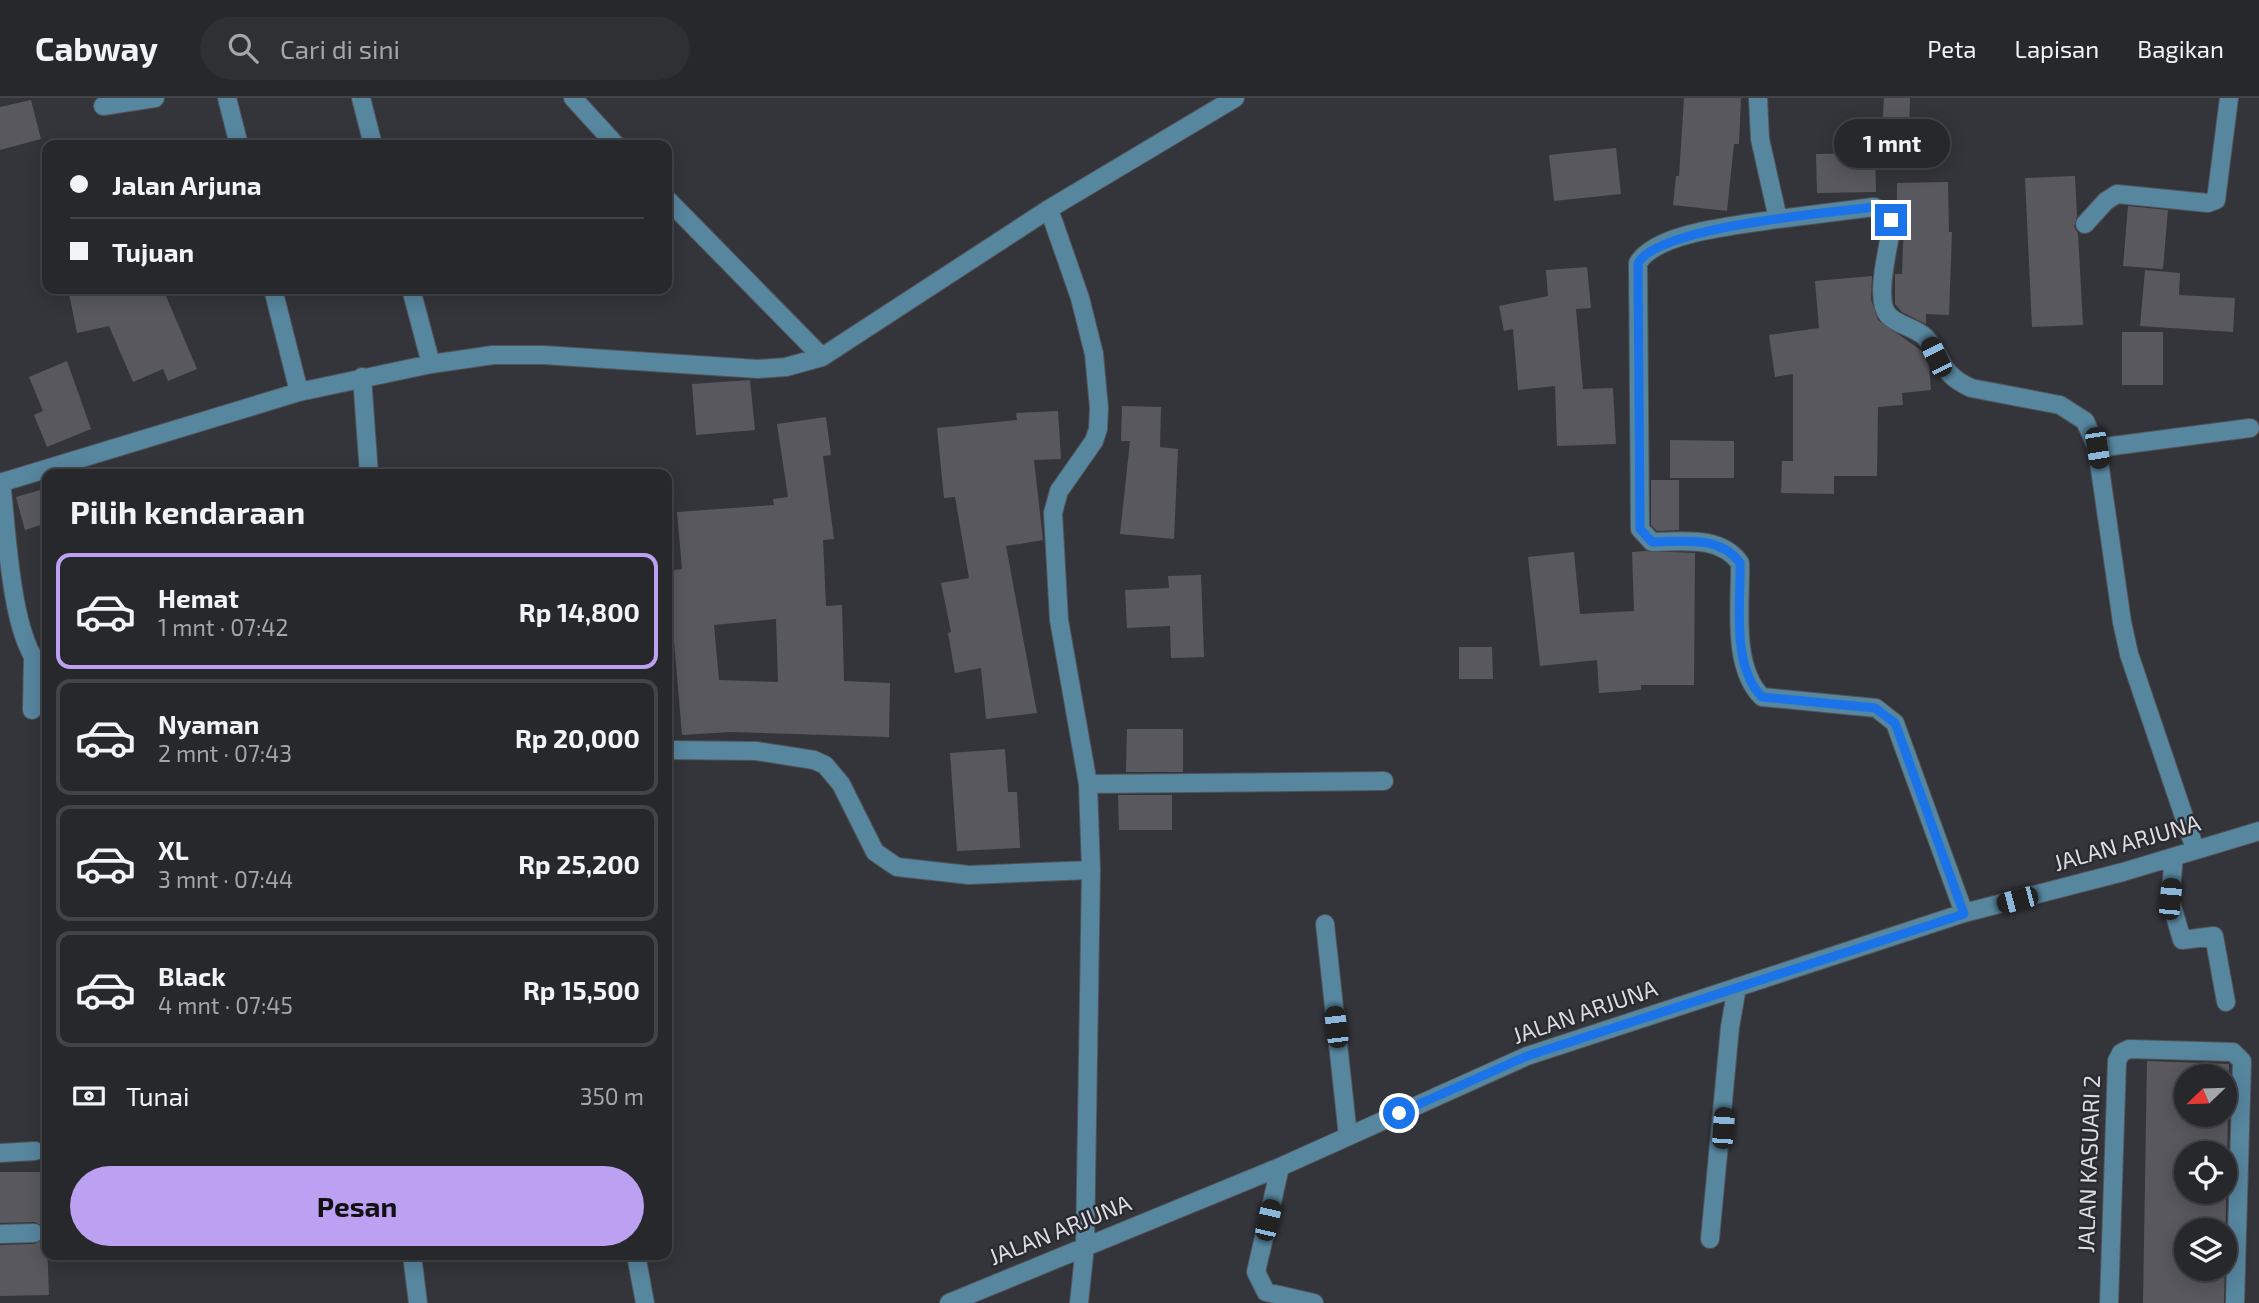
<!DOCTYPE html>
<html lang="id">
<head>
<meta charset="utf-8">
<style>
	:root { --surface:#27282c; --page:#2f3034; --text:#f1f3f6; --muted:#a4a6a9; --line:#434448; --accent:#bca0f2 }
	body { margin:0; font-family:"Exo 2",sans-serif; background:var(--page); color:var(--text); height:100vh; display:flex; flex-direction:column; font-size:26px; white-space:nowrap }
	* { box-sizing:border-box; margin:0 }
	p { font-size:23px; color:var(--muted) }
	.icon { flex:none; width:38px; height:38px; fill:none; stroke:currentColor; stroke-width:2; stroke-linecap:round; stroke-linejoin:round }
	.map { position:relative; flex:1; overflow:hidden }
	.drawer { position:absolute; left:42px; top:371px; width:630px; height:791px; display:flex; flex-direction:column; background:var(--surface); border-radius:14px; box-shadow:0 4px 18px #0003,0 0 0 2px var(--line) }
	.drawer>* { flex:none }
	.guide { position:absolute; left:42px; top:42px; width:630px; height:154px; border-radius:14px; box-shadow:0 4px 18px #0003,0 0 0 2px var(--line); display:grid; align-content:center; height:154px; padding:0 28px; background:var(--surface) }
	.needle { width:46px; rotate:247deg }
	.controls { position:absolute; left:2174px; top:966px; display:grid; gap:14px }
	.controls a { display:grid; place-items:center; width:63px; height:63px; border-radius:50%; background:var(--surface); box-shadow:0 4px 18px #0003,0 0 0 2px var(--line); font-size:35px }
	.end { position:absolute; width:32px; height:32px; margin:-16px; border:9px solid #1a73e8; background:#fff; box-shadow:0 0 0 4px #fff }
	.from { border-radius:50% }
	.bubble { position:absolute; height:49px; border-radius:24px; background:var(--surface); box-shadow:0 4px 18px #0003,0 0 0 2px var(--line); font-size:23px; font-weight:700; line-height:49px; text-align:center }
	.car { position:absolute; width:21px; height:42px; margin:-21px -10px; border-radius:9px; box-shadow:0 0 5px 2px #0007; background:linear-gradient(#222 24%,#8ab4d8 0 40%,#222 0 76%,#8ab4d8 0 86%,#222 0) }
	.guide b { display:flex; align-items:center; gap:24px; height:66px; font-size:26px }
	.guide b+b { border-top:2px solid var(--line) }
	.guide i { width:18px; height:18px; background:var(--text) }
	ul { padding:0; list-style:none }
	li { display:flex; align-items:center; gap:21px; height:116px; margin:0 14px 10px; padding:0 14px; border:4px solid var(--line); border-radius:14px }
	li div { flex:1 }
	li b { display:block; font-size:26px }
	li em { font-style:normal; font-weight:700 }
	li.active { border-color:var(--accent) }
	li>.icon { width:63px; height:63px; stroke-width:1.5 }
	h2 { padding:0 28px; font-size:32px; line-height:84px }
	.pay { display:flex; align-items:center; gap:18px; height:77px; padding:0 28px; font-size:26px }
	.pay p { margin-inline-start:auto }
	.button { display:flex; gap:14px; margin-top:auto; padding:14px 28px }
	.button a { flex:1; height:80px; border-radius:42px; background:var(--accent); color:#111; font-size:28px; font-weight:700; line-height:80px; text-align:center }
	header { display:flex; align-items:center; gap:42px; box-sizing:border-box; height:98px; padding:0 35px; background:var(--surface); border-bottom:2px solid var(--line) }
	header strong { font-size:33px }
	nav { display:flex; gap:38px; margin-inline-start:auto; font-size:24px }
	.search { width:490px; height:63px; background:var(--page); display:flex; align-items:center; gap:18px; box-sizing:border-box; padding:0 24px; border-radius:38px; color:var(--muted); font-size:26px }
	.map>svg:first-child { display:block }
	.building { fill:#59585f; fill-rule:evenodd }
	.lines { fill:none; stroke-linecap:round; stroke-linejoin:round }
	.minor-casing { stroke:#525359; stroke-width:20 }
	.minor { stroke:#57869f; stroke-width:18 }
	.route { stroke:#1a73e8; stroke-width:9 }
	.labels { text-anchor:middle; stroke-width:5; stroke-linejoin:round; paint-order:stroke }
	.street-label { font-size:23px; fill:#dcdce0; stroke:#2a2b31 }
</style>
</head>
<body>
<header>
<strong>Cabway</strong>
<div class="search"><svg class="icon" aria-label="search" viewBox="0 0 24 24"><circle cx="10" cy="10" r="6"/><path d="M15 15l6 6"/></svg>Cari di sini</div>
<nav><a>Peta</a><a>Lapisan</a><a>Bagikan</a></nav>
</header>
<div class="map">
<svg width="2259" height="1205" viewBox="0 0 2259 1205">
	<rect width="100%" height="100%" fill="#34353b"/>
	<path class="building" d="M1684 0H1741L1739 46H1734L1727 113 1673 107 1676 78H1679Z
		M1884 0H1910L1909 34 1882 33Z
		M31 2 41 41 0 52V9Z
		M1616 50 1621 96 1554 103 1549 57Z
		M1875 55 1876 94 1817 95 1816 56Z
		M2075 78 2077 118 2074 129 2078 135 2083 227 2032 229 2025 80Z
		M1948 84 1949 134H1952L1949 217 1926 216V226L1902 214 1895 206V176H1902L1904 124 1897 114V85Z
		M2128 108 2168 112 2163 171 2123 168Z
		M1587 169 1591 210 1576 211 1583 291 1613 290 1616 346 1557 348 1555 288 1518 292 1513 231 1504 233 1499 208 1548 198 1546 172Z
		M2145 172 2180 175 2179 197 2235 200 2233 234 2140 228Z
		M1872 178 1871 201 1878 222 1922 253 1929 266 1931 292 1902 295 1903 307 1878 309 1877 378H1834V396L1781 395 1782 363H1793V276L1775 279 1769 237 1819 230 1815 183Z
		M68 191H163L197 271 168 283 163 271 133 284 109 228 77 235Z
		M2122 234H2163V287H2122Z
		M67 263 91 331 47 349 34 317 43 313 29 279Z
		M750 282 755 332 696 337 692 286Z
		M1122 308 1161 309 1160 349 1178 351 1174 441 1120 436 1130 343H1121Z
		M1058 313 1061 361 1034 362 1043 442 1006 448 1037 615 986 621 981 570 955 575 948 535 951 534 941 485 969 480 955 399 944 400 937 330 1017 322 1016 315Z
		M826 319 831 357 823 358 834 441 823 442 826 508 842 507 844 583 890 585 889 639 731 634 682 637 668 473 682 471 677 414 774 407 773 401 788 399 777 326ZM776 521 778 584 719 582 714 527Z
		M1670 342 1734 343V380H1670Z
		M1651 382H1679V432L1657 433 1651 427Z
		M47 390V425L25 432 16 399Z
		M1645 453 1695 455 1694 587H1641V592L1599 595 1597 562 1540 568 1528 459 1574 454 1580 516 1634 513 1632 454Z
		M1201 477 1204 559 1171 560 1170 528 1127 530 1125 492 1169 490 1168 478Z
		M1459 549H1492L1493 581H1459Z
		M1127 631H1183V674H1126Z
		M1005 651 1008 694H1017L1020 750 957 753 950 655Z
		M1118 697H1172V732H1119Z
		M2147 963 2229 966 2224 1205H2143ZM2186 978H2224V1017H2186ZM2186 1055H2224V1094H2186ZM2186 1132H2224V1171H2186Z
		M0 1074H42L43 1128 34 1124 0 1125Z
		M43 1141 47 1144 49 1197 0 1198V1147L34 1146Z"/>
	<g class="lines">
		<g class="minor-casing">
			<path id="minor" d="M227 0 239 47
				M361 0 373 47
				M573 0 616 47
				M1758 0 1760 41 1778 121C1743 127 1657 133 1638 165L1640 431 1652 444C1683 444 1720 437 1740 465 1741 506 1731 568 1762 599L1876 610 1895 625 1964 815
				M103 8 155 0
				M667 101 822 259
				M1049 111 1080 200 1094 256 1099 310 1098 331 1094 343 1059 393 1053 415 1059 522 1088 686 1091 772 1085 1148 1079 1205
				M1778 121 1874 109 1885 115 1892 127C1889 147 1874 201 1888 217 1898 228 1915 229 1925 239 1945 260 1937 274 1971 290L2060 307 2085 323 2097 350 2122 524 2129 556 2195 751
				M2085 126 2106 103 2117 96 2208 105 2216 102 2229 0
				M273 191 299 294
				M411 191 431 266
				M362 279 369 376
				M2097 350 2250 330
				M1 384C7 428 10 552 47 574
				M0 385 299 294 431 266 493 257H544L758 271 786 269 822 259 1049 111 1235 0
				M32 612 33 562
				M667 652 756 653 814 662 825 667 841 686 875 754 897 769 969 777 1091 772
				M1088 686 1384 683
				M2174 759 2170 801 2182 842 2214 838 2226 904
				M1325 826 1348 1038
				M0 1055 35 1053
				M1280 1069 1256 1174 1266 1194 1314 1205
				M0 1136 34 1135
				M1710 1141 1730 929 1737 889
				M412 1157 418 1205
				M636 1157 645 1205
				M949 1205 1280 1069 1527 958 1964 815 2123 774 2259 733
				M2109 1205 2117 963 2121 955 2129 951 2233 954 2242 963 2235 1205"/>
		</g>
		<use href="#minor" class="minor"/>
	</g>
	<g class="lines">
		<path class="route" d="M1399 1015 1527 958 1964 816 1895 625 1875 610 1762 599C1731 568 1741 506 1740 465 1720 437 1683 444 1652 444L1640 431 1638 165C1660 128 1828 115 1874 109L1885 115 1891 122"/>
	</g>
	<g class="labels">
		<g class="street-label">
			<text transform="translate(2127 745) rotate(-16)" y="8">JALAN ARJUNA</text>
			<text transform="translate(1585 914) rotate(-19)" y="8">JALAN ARJUNA</text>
			<text transform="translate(2089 1066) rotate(-88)" y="8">JALAN KASUARI 2</text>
			<text transform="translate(1060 1132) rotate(-22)" y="8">JALAN ARJUNA</text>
		</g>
	</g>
</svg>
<div class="controls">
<a><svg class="needle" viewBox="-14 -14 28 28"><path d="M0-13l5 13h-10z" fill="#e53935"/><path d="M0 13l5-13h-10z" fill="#a4a6a9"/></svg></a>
<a><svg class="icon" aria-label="locate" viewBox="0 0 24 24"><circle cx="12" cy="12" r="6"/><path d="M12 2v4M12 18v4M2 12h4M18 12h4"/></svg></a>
<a><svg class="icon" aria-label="layers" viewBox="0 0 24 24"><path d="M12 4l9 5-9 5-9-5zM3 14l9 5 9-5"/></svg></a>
</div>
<i class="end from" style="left:1399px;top:1015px"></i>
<i class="end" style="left:1891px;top:122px"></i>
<div class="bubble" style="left:1834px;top:21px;width:116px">1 mnt</div>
<i class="car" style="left:1936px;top:259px;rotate:334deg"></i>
<i class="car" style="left:2097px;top:350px;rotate:171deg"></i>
<i class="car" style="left:2170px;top:801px;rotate:5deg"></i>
<i class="car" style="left:2017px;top:802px;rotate:255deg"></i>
<i class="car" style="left:1336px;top:929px;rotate:353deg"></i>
<i class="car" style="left:1723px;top:1030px;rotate:4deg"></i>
<i class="car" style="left:1268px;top:1122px;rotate:13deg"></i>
<div class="guide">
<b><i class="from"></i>Jalan Arjuna</b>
<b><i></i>Tujuan</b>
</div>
<section class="drawer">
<h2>Pilih kendaraan</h2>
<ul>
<li class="active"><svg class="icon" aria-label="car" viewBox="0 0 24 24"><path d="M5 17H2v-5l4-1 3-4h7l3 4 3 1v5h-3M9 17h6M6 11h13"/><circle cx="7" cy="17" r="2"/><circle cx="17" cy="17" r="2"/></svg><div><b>Hemat</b><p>1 mnt · 07:42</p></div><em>Rp 14,800</em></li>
<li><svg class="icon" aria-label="car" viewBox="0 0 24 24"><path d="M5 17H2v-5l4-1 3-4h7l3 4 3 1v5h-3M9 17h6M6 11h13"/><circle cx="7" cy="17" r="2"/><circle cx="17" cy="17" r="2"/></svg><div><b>Nyaman</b><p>2 mnt · 07:43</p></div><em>Rp 20,000</em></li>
<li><svg class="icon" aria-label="car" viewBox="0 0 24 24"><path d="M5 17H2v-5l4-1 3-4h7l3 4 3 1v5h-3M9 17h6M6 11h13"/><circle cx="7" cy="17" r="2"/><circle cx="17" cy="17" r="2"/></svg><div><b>XL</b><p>3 mnt · 07:44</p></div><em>Rp 25,200</em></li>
<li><svg class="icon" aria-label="car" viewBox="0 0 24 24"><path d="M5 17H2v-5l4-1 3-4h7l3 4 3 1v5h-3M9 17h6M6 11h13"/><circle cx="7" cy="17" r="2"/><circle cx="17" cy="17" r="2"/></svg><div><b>Black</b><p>4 mnt · 07:45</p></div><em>Rp 15,500</em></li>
</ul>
<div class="pay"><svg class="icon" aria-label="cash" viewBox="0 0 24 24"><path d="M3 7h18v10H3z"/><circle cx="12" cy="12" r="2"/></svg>Tunai<p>350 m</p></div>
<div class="button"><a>Pesan</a></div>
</section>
</div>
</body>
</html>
